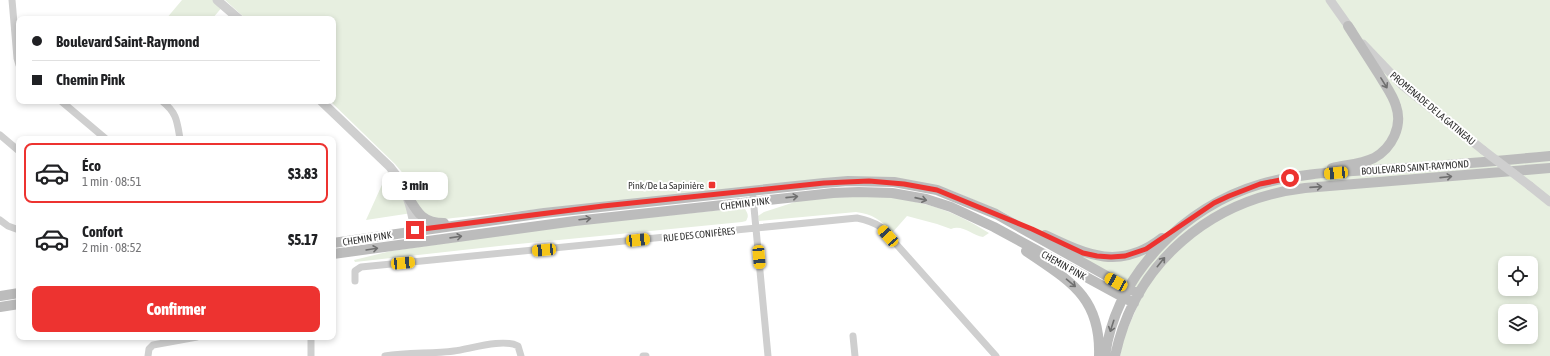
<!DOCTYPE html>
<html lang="fr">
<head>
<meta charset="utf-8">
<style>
	:root { --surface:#fff; --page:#f6f6f6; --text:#202124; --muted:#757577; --line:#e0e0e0; --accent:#ed3330 }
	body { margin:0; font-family:"Asap Condensed",sans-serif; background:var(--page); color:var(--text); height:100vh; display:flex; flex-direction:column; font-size:15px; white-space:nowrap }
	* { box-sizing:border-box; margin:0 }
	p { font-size:13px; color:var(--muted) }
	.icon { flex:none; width:22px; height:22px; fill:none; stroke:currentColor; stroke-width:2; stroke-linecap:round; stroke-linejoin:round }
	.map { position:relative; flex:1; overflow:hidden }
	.side { position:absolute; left:16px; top:136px; width:320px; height:204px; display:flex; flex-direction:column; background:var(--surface); border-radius:8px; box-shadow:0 2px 6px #0003 }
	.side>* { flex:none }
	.top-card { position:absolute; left:16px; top:16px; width:320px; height:88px; border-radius:8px; box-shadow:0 2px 6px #0003; display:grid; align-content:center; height:88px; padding:0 16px; background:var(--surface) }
	.controls { position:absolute; left:1498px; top:256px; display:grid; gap:8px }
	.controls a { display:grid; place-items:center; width:40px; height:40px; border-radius:8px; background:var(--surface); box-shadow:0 2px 6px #0003; font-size:20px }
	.end { position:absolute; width:18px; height:18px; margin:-9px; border:5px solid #ed3330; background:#fff; box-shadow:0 0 0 2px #fff }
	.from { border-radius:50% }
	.bubble { position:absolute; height:28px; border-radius:8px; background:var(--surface); box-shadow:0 2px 6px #0003; font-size:13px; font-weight:800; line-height:28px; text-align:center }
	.car { position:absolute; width:12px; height:24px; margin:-12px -6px; border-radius:5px; box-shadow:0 0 3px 1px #0007; background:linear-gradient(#f5c518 24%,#345 0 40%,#f5c518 0 76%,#345 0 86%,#f5c518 0) }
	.top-card b { display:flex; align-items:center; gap:14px; height:38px; font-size:15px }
	.top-card b+b { border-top:1px solid var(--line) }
	.top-card i { width:10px; height:10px; background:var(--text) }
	ul { padding:7px 0 0; list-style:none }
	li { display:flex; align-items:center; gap:12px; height:60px; margin:0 8px 6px; padding:0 8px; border:2px solid transparent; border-radius:8px }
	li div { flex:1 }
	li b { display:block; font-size:15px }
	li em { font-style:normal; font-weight:800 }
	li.on { border-color:var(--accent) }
	li>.icon { width:36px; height:36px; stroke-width:1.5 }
	.primary-button { display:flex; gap:8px; margin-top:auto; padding:8px 16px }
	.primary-button a { flex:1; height:46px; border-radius:8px; background:var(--accent); color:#fff; font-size:16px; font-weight:800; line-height:46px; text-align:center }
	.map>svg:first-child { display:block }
	.green { fill:#e7efe0; fill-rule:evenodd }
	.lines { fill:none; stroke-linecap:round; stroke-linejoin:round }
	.minor { stroke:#cfcfcf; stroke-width:7 }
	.tertiary { stroke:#cfcfcf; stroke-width:9 }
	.secondary { stroke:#bcbcbc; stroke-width:10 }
	.tertiary-bridge { stroke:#cfcfcf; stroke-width:9 }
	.oneway { stroke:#707070 }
	.route { stroke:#ed3330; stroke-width:5 }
	.poi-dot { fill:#ed3330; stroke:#fff; stroke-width:1.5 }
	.labels { text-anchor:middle; stroke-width:4; stroke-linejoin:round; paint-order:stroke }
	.street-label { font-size:10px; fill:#323232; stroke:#fff }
	.poi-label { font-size:10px; fill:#323232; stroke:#fff; text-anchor:end }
</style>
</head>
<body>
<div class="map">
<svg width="1550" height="356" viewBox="0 0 1550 356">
	<rect width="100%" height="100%" fill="#fff"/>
	<path class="green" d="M182 0H217L224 5 212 19H166Z
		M225 0H1550V356H1120L1124 337 1141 298 1084 258 1003 212 948 189 823 180 453 218C446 219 438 220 431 217 416 212 410 187 403 174 401 170 397 167 395 164L330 101H333V19H246ZM1505 263H1531V289H1505ZM1505 311H1531V337H1505Z
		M390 167 412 213 366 220Z
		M881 196C925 202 951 209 989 233L983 237C972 235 962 224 951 229L937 224 907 216 892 233C882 220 872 214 856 212L759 221 758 216 764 212 798 201 823 198Z
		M741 208 745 209C748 214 749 216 746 221L742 222 508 245 355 262 354 260 391 251 574 225Z"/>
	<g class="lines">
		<path class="minor" d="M12 0 17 58 19 65
			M61 101 106 139
			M162 101C177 113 177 121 180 139
			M0 135 19 151
			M753 197 768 356
			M0 220 8 226 19 230
			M355 281V271L361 267 857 218C867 220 873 222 881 227L996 356
			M853 336 855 356
			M148 356 149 349 153 345 197 337
			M311 356V337
			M385 356C408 352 431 354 454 351 470 349 503 338 518 346L521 356
			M643 356H646"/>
		<path class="tertiary" d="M217 0 239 19
			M1330 0 1352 31
			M1363 44 1402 85 1483 150
			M321 101 390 167C408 188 413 215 417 242
			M1530 186 1550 202"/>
		<path class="secondary" d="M1332 168C1345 165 1362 164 1374 158 1392 148 1403 126 1396 106 1393 95 1385 85 1380 76 1369 59 1359 43 1348 26
			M407 195C417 212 422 223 444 223
			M1045 235C1087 255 1120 271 1162 238
			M333 243 544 213 824 183 848 181 894 182 937 190 996 214 1139 294
			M1026 251C1070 281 1101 297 1099 356
			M333 254 575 221 833 193 859 192 892 193 926 199 951 207 994 227 1134 303
			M0 296 19 293
			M0 307 19 304
			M1105 356C1116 275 1184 206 1261 184 1302 172 1346 172 1387 169 1442 166 1496 161 1550 156
			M1115 356C1135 262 1211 199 1305 188L1550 168"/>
		<path class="tertiary-bridge" d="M1483 150 1530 186"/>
	</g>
	<defs><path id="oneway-shaft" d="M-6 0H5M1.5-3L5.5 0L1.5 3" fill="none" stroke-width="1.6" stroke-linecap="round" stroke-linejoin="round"/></defs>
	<g class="oneway">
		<use href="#oneway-shaft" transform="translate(1384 83) rotate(58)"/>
		<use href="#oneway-shaft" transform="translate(1446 177) rotate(-6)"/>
		<use href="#oneway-shaft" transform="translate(1316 187) rotate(-4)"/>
		<use href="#oneway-shaft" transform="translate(792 197) rotate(-6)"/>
		<use href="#oneway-shaft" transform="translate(921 199) rotate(13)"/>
		<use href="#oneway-shaft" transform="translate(585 219) rotate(-7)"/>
		<use href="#oneway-shaft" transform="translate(456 237) rotate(-8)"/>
		<use href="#oneway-shaft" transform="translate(372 249) rotate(-9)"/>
		<use href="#oneway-shaft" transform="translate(1161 262) rotate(-51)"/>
		<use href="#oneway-shaft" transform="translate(1071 283) rotate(40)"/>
		<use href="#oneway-shaft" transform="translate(1112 326) rotate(108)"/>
	</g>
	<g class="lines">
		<path class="route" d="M415 230 603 206 824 183 869 181 904 184 937 190 1032 229 1083 253 1097 256 1111 257 1125 256 1146 249 1214 203 1229 196 1260 184 1290 178"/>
	</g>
	<rect class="poi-dot" x="708" y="181" width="8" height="8" rx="2"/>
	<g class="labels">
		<g class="street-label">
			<text transform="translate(1433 108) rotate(40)" y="4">PROMENADE DE LA GATINEAU</text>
			<text transform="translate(1415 167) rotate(-4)" y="4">BOULEVARD SAINT-RAYMOND</text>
			<text transform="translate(745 203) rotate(-7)" y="4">CHEMIN PINK</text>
			<text transform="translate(699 234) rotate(-6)" y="4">RUE DES CONIFÈRES</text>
			<text transform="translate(367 238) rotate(-9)" y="4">CHEMIN PINK</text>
			<text transform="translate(1064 265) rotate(29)" y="4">CHEMIN PINK</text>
		</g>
		<g class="poi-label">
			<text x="704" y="189">Pink/De La Sapinière</text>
		</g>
	</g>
</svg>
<div class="controls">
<a><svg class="icon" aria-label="locate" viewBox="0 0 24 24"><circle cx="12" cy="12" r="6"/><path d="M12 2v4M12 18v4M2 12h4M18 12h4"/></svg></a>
<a><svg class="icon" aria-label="layers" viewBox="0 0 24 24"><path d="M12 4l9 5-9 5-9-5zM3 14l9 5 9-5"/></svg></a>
</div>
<i class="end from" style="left:1290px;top:178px"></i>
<i class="end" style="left:415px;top:230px"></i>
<div class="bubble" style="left:382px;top:172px;width:66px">3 min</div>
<i class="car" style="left:1336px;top:173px;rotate:265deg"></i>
<i class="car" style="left:888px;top:236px;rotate:318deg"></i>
<i class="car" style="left:638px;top:240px;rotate:84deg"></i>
<i class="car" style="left:544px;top:250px;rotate:265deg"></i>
<i class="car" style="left:759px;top:257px;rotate:175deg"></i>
<i class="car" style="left:403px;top:263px;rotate:85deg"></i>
<i class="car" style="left:1116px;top:282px;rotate:299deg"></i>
<div class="top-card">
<b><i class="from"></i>Boulevard Saint-Raymond</b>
<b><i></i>Chemin Pink</b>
</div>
<section class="side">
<ul>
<li class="on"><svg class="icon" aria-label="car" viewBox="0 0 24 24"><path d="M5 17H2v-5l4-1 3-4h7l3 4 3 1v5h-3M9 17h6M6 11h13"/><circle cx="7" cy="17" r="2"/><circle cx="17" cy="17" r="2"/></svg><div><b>Éco</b><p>1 min · 08:51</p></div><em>$3.83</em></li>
<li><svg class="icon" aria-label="car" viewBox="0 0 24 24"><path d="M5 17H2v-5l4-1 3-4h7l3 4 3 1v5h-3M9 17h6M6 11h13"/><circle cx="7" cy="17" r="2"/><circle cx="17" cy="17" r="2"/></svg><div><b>Confort</b><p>2 min · 08:52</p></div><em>$5.17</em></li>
</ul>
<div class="primary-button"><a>Confirmer</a></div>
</section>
</div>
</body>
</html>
